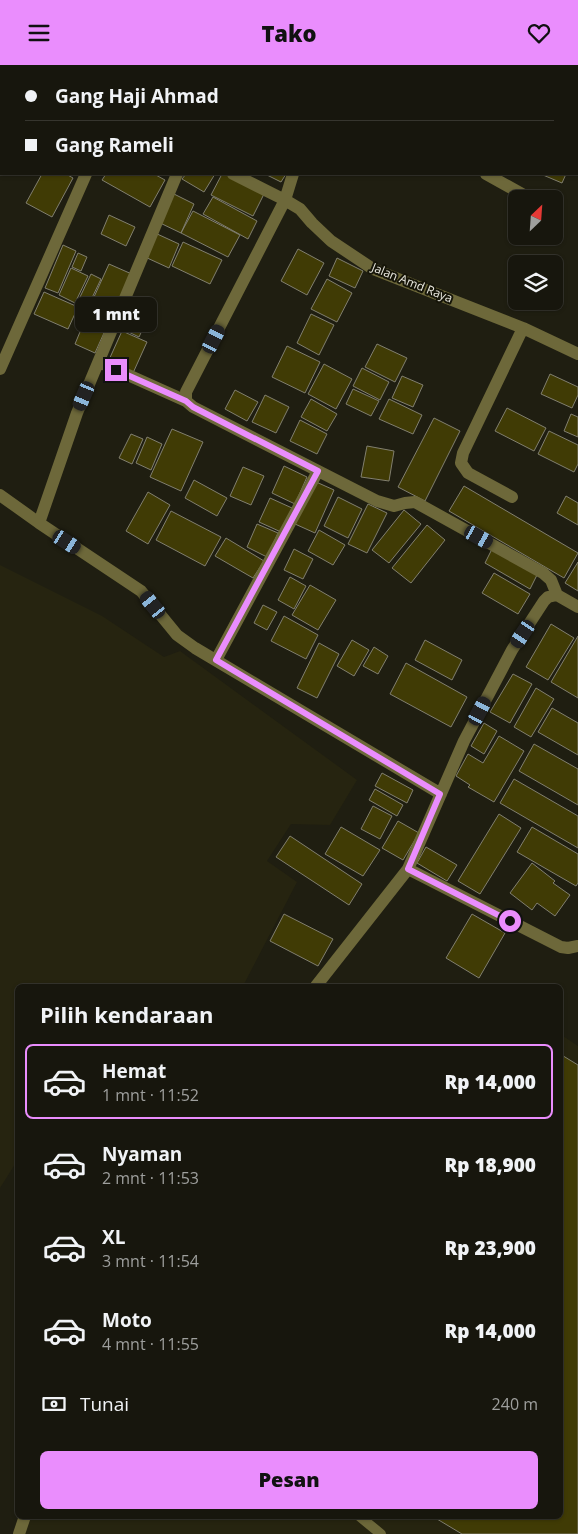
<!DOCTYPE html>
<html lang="id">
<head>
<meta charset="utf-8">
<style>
	:root { --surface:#17160d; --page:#24231b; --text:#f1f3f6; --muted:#9e9f9d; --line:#36352e; --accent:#ea8dfd }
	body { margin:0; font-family:"Open Sans",sans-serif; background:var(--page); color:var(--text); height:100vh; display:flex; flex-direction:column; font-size:19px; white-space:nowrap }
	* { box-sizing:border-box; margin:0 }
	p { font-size:16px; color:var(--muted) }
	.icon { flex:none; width:28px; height:28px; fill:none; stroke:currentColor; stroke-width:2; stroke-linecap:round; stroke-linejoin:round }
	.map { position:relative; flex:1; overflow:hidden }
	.panel { position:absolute; left:15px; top:919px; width:548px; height:535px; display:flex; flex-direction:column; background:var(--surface); border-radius:8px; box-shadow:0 1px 4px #0004,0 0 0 1px var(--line) }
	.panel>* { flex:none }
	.hud { position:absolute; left:0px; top:0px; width:579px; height:110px; box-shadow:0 1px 4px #0004,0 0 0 1px var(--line); display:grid; align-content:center; height:110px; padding:0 25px; background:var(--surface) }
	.needle { width:32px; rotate:25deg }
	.controls { position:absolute; left:508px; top:125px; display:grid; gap:10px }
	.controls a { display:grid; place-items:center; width:55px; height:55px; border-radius:8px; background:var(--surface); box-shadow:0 1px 4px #0004,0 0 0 1px var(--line); font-size:25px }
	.end { position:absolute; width:22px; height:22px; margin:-11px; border:6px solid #ea8dfd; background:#111; box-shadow:0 0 0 2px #111 }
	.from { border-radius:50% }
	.bubble { position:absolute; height:35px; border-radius:8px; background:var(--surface); box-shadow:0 1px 4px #0004,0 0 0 1px var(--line); font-size:16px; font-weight:800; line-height:35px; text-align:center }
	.car { position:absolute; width:15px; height:30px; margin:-15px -8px; border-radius:6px; box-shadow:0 0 4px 1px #0007; background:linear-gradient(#222 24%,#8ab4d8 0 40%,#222 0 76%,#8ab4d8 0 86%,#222 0) }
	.hud b { display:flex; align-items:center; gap:18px; height:48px; font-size:19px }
	.hud b+b { border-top:1px solid var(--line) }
	.hud i { width:12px; height:12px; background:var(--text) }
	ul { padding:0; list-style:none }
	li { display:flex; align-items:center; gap:15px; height:75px; margin:0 10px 8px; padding:0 15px; border:2px solid transparent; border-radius:8px }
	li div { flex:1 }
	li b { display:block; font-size:19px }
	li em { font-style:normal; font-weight:800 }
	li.active { border-color:var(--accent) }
	li>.icon { width:45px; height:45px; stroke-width:1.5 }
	h2 { padding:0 25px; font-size:22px; line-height:60px }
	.pay { display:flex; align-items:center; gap:12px; height:55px; padding:0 25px; font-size:19px }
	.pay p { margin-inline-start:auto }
	.button { display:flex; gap:10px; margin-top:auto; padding:10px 25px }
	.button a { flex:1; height:58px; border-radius:8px; background:var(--accent); color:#111; font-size:20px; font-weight:800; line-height:58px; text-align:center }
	header { display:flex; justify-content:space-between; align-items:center; height:65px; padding:0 25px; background:var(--accent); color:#111; font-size:22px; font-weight:800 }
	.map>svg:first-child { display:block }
	.built { fill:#262410 }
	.building { fill:#403b05; stroke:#817f6f }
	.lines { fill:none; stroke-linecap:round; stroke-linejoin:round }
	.lane { stroke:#6d683a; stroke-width:10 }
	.street { stroke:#6d683a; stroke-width:12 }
	.route { stroke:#ea8dfd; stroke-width:6 }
	.labels { text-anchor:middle; stroke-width:4; stroke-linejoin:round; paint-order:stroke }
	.street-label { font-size:12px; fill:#eae9e0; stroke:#161508 }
</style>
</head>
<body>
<header><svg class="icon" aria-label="menu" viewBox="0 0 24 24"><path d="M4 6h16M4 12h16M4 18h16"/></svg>Tako<svg class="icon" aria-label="heart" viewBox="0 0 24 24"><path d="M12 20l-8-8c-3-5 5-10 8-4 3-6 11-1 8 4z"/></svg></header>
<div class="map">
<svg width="578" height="1469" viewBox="0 0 578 1469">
	<rect width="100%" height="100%" fill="#1f1e11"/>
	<path class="built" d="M0 500 102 551 164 592 180 586 357 715 330 760 291 759 267 796 297 817 243 921H18L17 1096 0 1123Z
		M560 969 578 981V1469H17L23 1451H560Z"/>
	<path class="building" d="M0 0H74L76 1H1V54Z
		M414 0H455L458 1H414Z
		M42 109H66L73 113 52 152 26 138Z
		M106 109H154L165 115 150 142 102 115Z
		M186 109H215L204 127 182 114Z
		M222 109H227L265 127 253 151 211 130Z
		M265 109H286L281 117Z
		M543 109H566L562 118 543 110Z
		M172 128 194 139 181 168 158 157Z
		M213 132 257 156 248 174 203 149Z
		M193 146 240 170 228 192 181 168Z
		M109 150 135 162 126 181 101 169Z
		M155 168 179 179 169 203 145 192Z
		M183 177 222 195 210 219 172 201Z
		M63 180 76 186 58 228 45 223Z
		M298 184 324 198 307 230 281 216Z
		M78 188 87 192 81 206 72 202Z
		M337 193 363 206 355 223 329 211Z
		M109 199 134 210 114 255 89 243Z
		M71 203 88 211 75 238 59 230Z
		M91 209 101 214 90 237 80 232Z
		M327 214 352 228 337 257 311 244Z
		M44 227 78 242 68 264 34 249Z
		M124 249 145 259 139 272 118 262Z
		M311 249 334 260 319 290 297 278Z
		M87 250 108 259 95 288 75 279Z
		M122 266 147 277 133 308 108 297Z
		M377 279 407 293 395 317 365 302Z
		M287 281 320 297 305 328 272 312Z
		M324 299 352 314 336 344 308 329Z
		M362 303 389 317 380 335 353 321Z
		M550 309 578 322V330L572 343 541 329Z
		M402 311 423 320 413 342 392 333Z
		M353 324 379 336 371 351 346 339Z
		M235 325 258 337 247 356 225 344Z
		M265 330 289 342 276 368 252 357Z
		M311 334 337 349 327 366 301 352Z
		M389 334 422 350 413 369 379 354Z
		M507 343 546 363 534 386 495 366Z
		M571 349 578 352V372L564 366Z
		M434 353 460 366 425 436 398 422Z
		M300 355 327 369 317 389 290 376Z
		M172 364 203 377 181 426 150 412Z
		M549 366 578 380V399L574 407 538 389Z
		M131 369 143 374 132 399 119 393Z
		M147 372 162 379 151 405 136 398Z
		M367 381 394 386 389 416 361 412Z
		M284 401 307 412 295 439 272 428Z
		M243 402 264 411 251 440 230 431Z
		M194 415 227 433 217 451 185 433Z
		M314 416 334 425 315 468 295 459Z
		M464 421 578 488 564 513 449 446Z
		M148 427 170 440 148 479 126 466Z
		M566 431 578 438V460L557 448Z
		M338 432 362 444 348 473 324 461Z
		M270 433 292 443 281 467 259 457Z
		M368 439 387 448 367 488 348 479Z
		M404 445 421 459 389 498 372 485Z
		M171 446 221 472 205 501 156 475Z
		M257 459 278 468 267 492 247 482Z
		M427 460 445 475 411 518 392 503Z
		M319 465 345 480 333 500 308 486Z
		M226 473 264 496 253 513 215 491Z
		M493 482 538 508 530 524 485 498Z
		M294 484 313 494 303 514 284 505Z
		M578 497V526L565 518Z
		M494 508 530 529 518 549 482 528Z
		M290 512 306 521 294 544 278 535Z
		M310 520 336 535 318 565 292 550Z
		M263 540 277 547 267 565 254 558Z
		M284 551 318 570 306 594 271 576Z
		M551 559 574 573 548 615 526 602Z
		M578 571V633L551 617Z
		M352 575 369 585 354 611 337 601Z
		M425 575 462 595 452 615 415 595Z
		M319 578 339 589 317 633 297 623Z
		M374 582 388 591 378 609 363 601Z
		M406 598 467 632 451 662 390 629Z
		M513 609 532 619 510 658 490 647Z
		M536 623 554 634 531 672 514 662Z
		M552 643 578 658V690L538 667Z
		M484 658 497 666 484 689 471 681Z
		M499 671 524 686 494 737 468 722 470 720 456 711 468 689 483 698Z
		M534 679 578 704V740L519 706Z
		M382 708 413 725 407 738 375 721Z
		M514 714 578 751V783L500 738Z
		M375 724 403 740 397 751 369 735Z
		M373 741 392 751 380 774 361 764Z
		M499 749 521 763 480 829 458 816Z
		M398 756 419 768 403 795 382 783Z
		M341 762 380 785 363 811 325 789Z
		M532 762 578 789V818L576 821 517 787Z
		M290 771 362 819 349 840 276 792Z
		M426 782 457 800 447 816 417 798Z
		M532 798 555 816 553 818 570 830 555 851 537 838 532 845 510 828Z
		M284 849 333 874 318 901 270 876Z
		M472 849 505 868 479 913 446 893Z
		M560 989 578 1000V1469H462L432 1451H560Z"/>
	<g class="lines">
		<path class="lane" d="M359 1451 381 1469"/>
		<path class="street" d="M275 0 278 1
			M132 1 133 0
			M239 1V0
			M320 1 321 0
			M571 1V0
			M233 109 285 135 186 327V336L193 342 377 436 394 441 405 438 415 437 543 508 551 515 557 530
			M293 109 285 135 300 144 312 158 331 176 373 204 523 263 578 289
			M486 109 531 134
			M99 297 186 336
			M0 304 86 109
			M0 430 39 458 141 526 177 570 195 583 441 729
			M512 432 468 408 461 398 463 388 523 263
			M39 458 77 348 177 109
			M216 595 318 406
			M408 804 561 882 568 883 578 881
			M316 921 408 804 464 676 512 585 544 536 548 532 557 530 578 542
			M19 1469 25 1451"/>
	</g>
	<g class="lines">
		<path class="route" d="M116 305 186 336 193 342 318 406 216 595 440 729 408 804 510 856"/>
	</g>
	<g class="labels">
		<g class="street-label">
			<text transform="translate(412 218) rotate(22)" y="4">Jalan Amd Raya</text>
		</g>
	</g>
</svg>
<div class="controls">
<a><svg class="needle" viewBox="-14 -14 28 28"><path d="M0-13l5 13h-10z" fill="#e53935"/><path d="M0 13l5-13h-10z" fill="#9e9f9d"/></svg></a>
<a><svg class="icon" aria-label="layers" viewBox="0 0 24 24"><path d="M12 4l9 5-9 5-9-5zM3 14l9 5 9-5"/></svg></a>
</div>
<i class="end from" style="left:510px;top:856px"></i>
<i class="end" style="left:116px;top:305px"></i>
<div class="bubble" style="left:75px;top:232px;width:82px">1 mnt</div>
<i class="car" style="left:214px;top:274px;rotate:27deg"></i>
<i class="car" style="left:84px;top:331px;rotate:203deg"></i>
<i class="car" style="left:479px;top:472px;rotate:119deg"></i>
<i class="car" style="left:67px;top:477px;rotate:122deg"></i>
<i class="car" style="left:153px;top:540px;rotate:321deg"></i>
<i class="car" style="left:523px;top:569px;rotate:214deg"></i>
<i class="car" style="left:480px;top:646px;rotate:28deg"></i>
<div class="hud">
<b><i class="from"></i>Gang Haji Ahmad</b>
<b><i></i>Gang Rameli</b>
</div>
<section class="panel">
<h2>Pilih kendaraan</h2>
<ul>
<li class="active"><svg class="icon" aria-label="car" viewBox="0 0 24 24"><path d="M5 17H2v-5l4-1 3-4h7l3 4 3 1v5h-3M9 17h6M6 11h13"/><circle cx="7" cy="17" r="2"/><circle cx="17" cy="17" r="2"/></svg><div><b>Hemat</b><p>1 mnt · 11:52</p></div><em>Rp 14,000</em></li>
<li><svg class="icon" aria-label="car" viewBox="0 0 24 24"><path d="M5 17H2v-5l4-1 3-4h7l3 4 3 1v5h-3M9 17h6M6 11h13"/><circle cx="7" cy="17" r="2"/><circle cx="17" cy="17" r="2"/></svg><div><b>Nyaman</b><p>2 mnt · 11:53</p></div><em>Rp 18,900</em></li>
<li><svg class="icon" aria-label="car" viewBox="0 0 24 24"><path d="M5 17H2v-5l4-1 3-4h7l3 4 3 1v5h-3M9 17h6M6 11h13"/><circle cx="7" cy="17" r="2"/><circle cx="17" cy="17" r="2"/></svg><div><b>XL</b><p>3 mnt · 11:54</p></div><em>Rp 23,900</em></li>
<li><svg class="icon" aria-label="car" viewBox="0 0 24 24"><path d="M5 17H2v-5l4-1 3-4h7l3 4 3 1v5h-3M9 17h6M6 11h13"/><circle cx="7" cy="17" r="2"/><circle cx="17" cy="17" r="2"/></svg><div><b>Moto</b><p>4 mnt · 11:55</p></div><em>Rp 14,000</em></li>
</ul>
<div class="pay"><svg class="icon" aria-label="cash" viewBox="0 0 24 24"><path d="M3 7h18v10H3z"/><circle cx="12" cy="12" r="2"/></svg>Tunai<p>240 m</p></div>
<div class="button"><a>Pesan</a></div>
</section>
</div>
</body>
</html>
